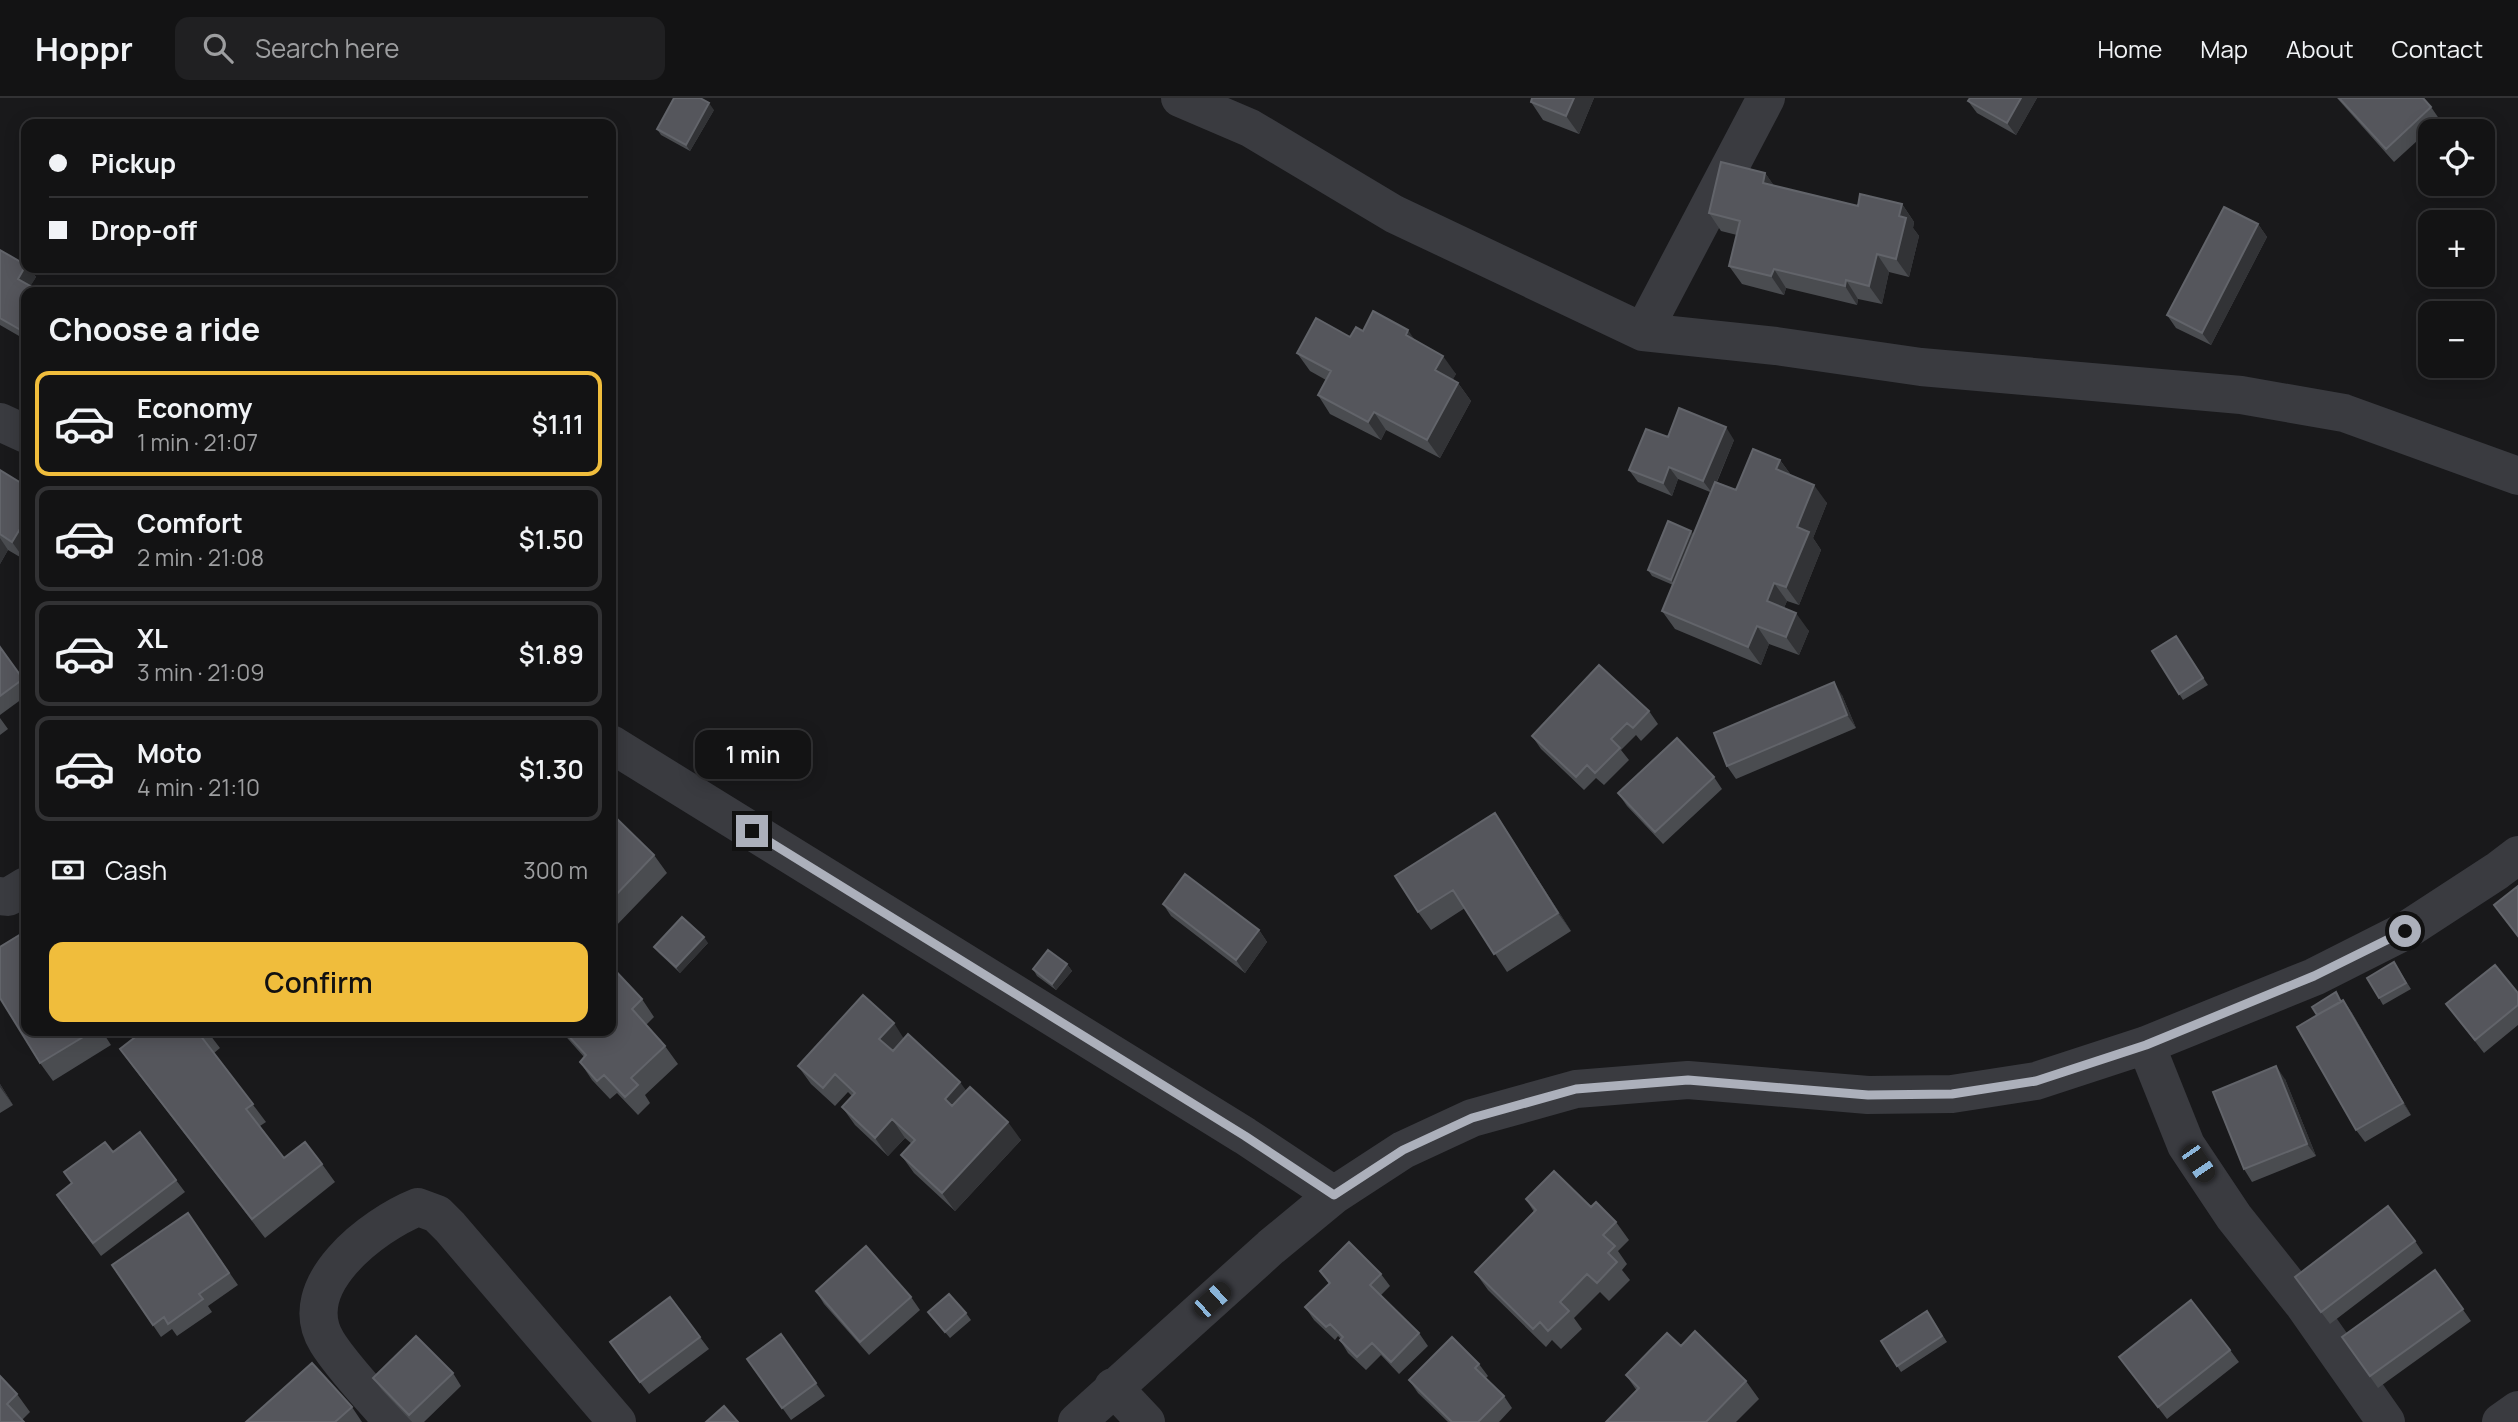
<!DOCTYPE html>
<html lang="en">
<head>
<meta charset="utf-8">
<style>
	:root { --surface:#131314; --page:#202022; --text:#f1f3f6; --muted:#9d9ea0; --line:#323234; --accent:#f0bd3c }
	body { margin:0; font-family:Manrope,sans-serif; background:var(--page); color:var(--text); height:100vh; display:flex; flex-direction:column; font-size:26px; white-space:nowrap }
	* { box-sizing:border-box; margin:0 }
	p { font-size:23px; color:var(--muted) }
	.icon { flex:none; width:38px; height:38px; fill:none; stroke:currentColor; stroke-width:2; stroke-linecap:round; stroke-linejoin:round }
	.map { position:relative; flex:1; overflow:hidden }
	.side { position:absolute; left:21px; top:189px; width:595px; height:749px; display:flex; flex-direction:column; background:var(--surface); border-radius:14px; box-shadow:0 4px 18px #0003,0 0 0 2px var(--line) }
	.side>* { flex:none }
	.banner { position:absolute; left:21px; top:21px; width:595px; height:154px; border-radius:14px; box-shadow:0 4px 18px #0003,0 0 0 2px var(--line); display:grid; align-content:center; height:154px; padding:0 28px; background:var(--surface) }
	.tools { position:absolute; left:2418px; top:21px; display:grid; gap:14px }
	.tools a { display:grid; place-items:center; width:77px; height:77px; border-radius:14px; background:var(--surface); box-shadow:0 4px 18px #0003,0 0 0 2px var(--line); font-size:35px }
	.end { position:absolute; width:32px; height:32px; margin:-16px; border:9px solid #acb0bb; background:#111; box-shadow:0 0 0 4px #111 }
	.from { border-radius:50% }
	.bubble { position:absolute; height:49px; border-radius:14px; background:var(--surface); box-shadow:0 4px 18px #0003,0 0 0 2px var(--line); font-size:23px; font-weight:600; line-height:49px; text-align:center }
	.car { position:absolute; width:21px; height:42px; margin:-21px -10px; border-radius:9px; box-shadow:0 0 5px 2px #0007; background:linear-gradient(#222 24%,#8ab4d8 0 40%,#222 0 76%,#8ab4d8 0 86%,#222 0) }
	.banner b { display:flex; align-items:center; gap:24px; height:66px; font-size:26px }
	.banner b+b { border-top:2px solid var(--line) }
	.banner i { width:18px; height:18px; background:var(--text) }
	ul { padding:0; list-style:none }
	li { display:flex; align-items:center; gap:21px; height:105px; margin:0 14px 10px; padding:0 14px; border:4px solid var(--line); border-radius:14px }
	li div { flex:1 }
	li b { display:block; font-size:26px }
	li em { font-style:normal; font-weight:600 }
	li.on { border-color:var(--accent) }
	li>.icon { width:63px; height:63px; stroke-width:1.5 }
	h2 { padding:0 28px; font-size:32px; line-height:84px }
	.pay { display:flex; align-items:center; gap:18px; height:77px; padding:0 28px; font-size:26px }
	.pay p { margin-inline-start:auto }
	.cta { display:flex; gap:14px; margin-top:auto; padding:14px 28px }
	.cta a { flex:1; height:80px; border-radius:14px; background:var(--accent); color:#111; font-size:28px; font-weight:600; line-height:80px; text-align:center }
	header { display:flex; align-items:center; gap:42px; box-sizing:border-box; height:98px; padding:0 35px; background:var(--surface); border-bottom:2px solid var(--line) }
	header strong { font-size:33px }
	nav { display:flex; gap:38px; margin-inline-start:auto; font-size:24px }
	.search { width:490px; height:63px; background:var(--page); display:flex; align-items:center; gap:18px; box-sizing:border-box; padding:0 24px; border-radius:14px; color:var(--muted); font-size:26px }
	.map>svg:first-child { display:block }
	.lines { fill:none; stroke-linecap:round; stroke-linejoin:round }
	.minor { stroke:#3a3b40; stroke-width:38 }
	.wall { fill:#4a4c50 }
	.shaded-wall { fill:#323336 }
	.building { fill:#55565c; stroke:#62646a; stroke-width:2 }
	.route { stroke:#acb0bb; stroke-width:9 }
</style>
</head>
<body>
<header>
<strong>Hoppr</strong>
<div class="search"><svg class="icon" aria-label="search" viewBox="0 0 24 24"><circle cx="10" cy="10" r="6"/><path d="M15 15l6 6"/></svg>Search here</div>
<nav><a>Home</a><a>Map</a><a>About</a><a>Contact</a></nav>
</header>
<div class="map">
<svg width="2518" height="1324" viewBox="0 0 2518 1324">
	<rect width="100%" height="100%" fill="#19191b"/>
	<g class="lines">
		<path class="minor" d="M1180 0 1250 30 1394 116 1643 234 1776 248 1921 269 2241 297 2344 315 2518 378
			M1643 234 1766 0
			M0 324 26 336
			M611 646 1245 1038 1334 1097
			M0 798 8 799 26 788
			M2146 947 2186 1047 2234 1119 2304 1207 2386 1324
			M1113 1289 1146 1324
			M393 1324C373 1300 343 1270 327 1244 292 1188 373 1127 418 1109L437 1116 450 1129 617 1324
			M1077 1324 1271 1149 1334 1097 1403 1052 1472 1020 1576 991 1688 982 1868 997 1952 996 2036 983 2146 947 2314 879 2405 833 2497 773 2518 757
			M2501 1324 2518 1312"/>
	</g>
	<path class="wall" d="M1594 0 1579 36 1543 22 1531 4Z
		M2037 0 2016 37 1977 15 1968 3Z
		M2337 0H2423L2431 9 2440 22 2394 64Z
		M714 12 690 53 661 37 657 31Z
		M1765 75 1774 88 1858 108 1902 106 1914 124 1913 130 1919 138 1909 179 1889 174 1882 206 1858 201 1857 207 1786 190 1784 197 1742 186 1729 168 1737 137 1721 133 1709 115Z
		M2258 126 2267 139 2211 247 2176 230 2167 217Z
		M0 152 26 170H29L36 179 26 194V242L0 227Z
		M1363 233 1415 242 1456 276 1452 282 1458 285 1471 303 1440 360 1386 332 1381 342 1330 316 1318 297 1326 282 1310 273 1297 255 1350 239Z
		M1668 339 1734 342 1717 384 1736 392 1780 362 1791 377 1827 405 1813 440 1821 452 1799 507 1787 503 1784 510 1809 533 1799 557 1769 546 1761 567 1675 531 1662 513 1673 487 1652 478 1648 472 1694 436 1710 394 1678 381 1672 398 1638 384 1629 372Z
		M0 372 25 462 8 452 0 466Z
		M2176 538 2208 587 2183 602 2152 553Z
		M0 549 26 585V598L0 617Z
		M1842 597 1856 630 1736 681 1727 668Z
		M1649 613 1658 626 1641 643 1636 637 1621 652 1629 662 1604 687 1596 680 1584 692 1541 651 1532 638Z
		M0 620 8 631 0 637Z
		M1714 679 1722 691 1663 746 1627 708 1618 695Z
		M611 715 654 757 667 775 614 830 611 826Z
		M1495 715 1571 833 1507 874 1465 810 1431 832 1418 814Z
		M1163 806 1259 832 1267 844 1245 875 1171 818Z
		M708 845 680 875 659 855 654 849Z
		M2394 864 2411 891 2383 907 2379 900Z
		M1067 866 1072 873 1056 892 1037 878 1033 871Z
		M611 868 642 901 654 919 646 927 665 948 678 966 645 997 650 1005 638 1017 617 995 610 1001 592 982 580 964 584 959 561 933H611Z
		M2518 895V927L2484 955 2446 906Z
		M2343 902 2352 915 2411 1017 2365 1044 2356 1032 2342 903Z
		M26 933H102L111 947 53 983 40 965Z
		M143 933H207L220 950 214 955 266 1024 260 1028 284 1060 322 1066 335 1084 265 1140 133 969 120 951Z
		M331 933H344L336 939Z
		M904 941 966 993 1021 1042 955 1113 914 1075 901 1057 912 1046 905 1040 888 1058 855 1027 842 1009 852 998 848 994 835 1008 811 986 798 968Z
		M2285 981 2316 1058 2252 1084 2244 1071Z
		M0 986 13 1007 0 1015Z
		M113 1054 176 1082 185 1094 101 1158 65 1109Z
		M1526 1101 1591 1109 1616 1124 1629 1142 1618 1153 1627 1166 1622 1172 1630 1182 1609 1203 1600 1194 1574 1220 1582 1231 1561 1251 1552 1242 1546 1249 1488 1192 1475 1174 1534 1114Z
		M188 1115 238 1187 208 1208 212 1214 177 1238 172 1231 161 1239 112 1167Z
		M2415 1143 2423 1155 2330 1226 2295 1179Z
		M2435 1172 2471 1223 2378 1290 2342 1239Z
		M1320 1173 1381 1176 1390 1188 1381 1197 1419 1235 1428 1248 1399 1276 1381 1257 1366 1272 1348 1255 1340 1242 1341 1241 1338 1238 1335 1242 1314 1222 1305 1209 1329 1186Z
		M816 1193 911 1199 920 1212 869 1257 824 1206Z
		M1927 1213 1947 1244 1901 1274 1881 1243Z
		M928 1214 966 1215 971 1222 950 1240Z
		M781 1236 825 1298 791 1322 747 1261Z
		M700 1239 709 1251 649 1296 619 1257Z
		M1681 1248 1746 1283 1759 1301 1736 1324H1606L1637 1293 1626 1277Z
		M2230 1252 2239 1264 2167 1321 2119 1259Z
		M1479 1266 1488 1278 1486 1280 1504 1298 1512 1310 1499 1324H1448L1418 1295 1409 1282Z
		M453 1275 461 1288 424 1324H412L382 1292 373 1280Z
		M0 1278 17 1296 30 1314 22 1322 0 1324Z
		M352 1309 362 1324H246Z"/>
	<path class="shaded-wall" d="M1574 0H1594L1579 36 1566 18Z
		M2021 0H2037L2016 37 2007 25Z
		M709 5 714 12 690 53 686 47Z
		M1765 75 1778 93 1763 85Z
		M1902 106 1914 124 1913 130 1919 138 1909 179 1896 161 1899 118Z
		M2258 126 2267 139 2211 247 2202 235Z
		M1877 156 1889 174 1882 206 1869 188Z
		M26 168V170H29L36 179 27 194 18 181Z
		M1774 171 1786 190 1784 197 1771 178Z
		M1846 182 1858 201 1857 207 1845 188Z
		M1408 232 1421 251 1406 237Z
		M1443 258 1456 276 1448 291 1435 272Z
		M1458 285 1471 303 1440 360 1427 342Z
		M1374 314 1386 332 1381 342 1368 324Z
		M1726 329 1734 342 1712 395 1703 383Z
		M1780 362 1793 380 1776 371Z
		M1669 369 1678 381 1672 398 1663 385Z
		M1814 387 1827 405 1813 440 1821 452 1799 507 1786 489 1797 429Z
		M26 421V460L25 462 12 444Z
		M1691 433 1696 439 1676 488 1671 482Z
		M0 440 8 452 0 466Z
		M1774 485 1787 503 1779 521 1767 503Z
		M1796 515 1809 533 1799 557 1786 539Z
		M1757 528 1769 546 1761 567 1748 549Z
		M1834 584 1842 597 1856 630 1847 617Z
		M1495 715 1507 733 1571 833 1558 815Z
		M1259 832 1267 844 1245 875 1236 862Z
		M704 839 708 845 680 875 676 869Z
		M1067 866 1072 873 1056 892 1052 886Z
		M2343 902 2352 915 2411 1017 2403 1005Z
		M894 925 906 944 892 959 879 941Z
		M2276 968 2285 981 2316 1058 2307 1046Z
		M960 984 973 1002 957 1019 945 1001Z
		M0 986 13 1007 0 989Z
		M892 1021 905 1040 888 1058 875 1040Z
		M1008 1024 1021 1042 955 1113 942 1095Z"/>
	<path class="building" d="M674 0H700L709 5 686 47 657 31Z
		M1532 0H1574L1566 18 1531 4Z
		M1970 0H2021L2007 25 1968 3Z
		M2339 0H2423L2431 9 2386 51Z
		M1721 64 1765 75 1763 85 1858 108 1860 96 1902 106 1899 118 1906 120 1896 161 1877 156 1869 188 1846 182 1845 188 1774 171 1771 178 1729 168 1740 123 1709 115Z
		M2224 109 2258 126 2202 235 2167 217Z
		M0 152 26 167 18 181 41 194H26V235L0 220Z
		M1373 213 1408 232 1406 237 1443 258 1435 272 1458 285 1427 342 1374 314 1368 324 1318 297 1331 273 1297 255 1316 220 1350 239 1356 229 1363 233Z
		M1679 310 1726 329 1703 383 1669 369 1663 385 1629 372 1646 331 1668 339Z
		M1753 351 1780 362 1776 371 1814 387 1797 429 1809 434 1786 489 1774 485 1767 503 1796 515 1786 539 1757 528 1748 549 1662 513 1715 384 1736 392Z
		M0 372 26 388V421L12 444 0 436Z
		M1668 423 1691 433 1671 482 1648 472Z
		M2176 538 2203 580 2179 596 2152 553Z
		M0 549 23 581 0 598Z
		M1599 567 1649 613 1633 630 1627 625 1611 641 1620 650 1595 675 1587 667 1576 679 1532 638Z
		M1834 584 1847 617 1727 668 1714 635Z
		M1677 640 1714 679 1655 734 1618 695Z
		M611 715 654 757 611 802Z
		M1495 715 1558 815 1494 856 1453 792 1418 814 1395 778Z
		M1185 776 1259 832 1236 862 1163 806Z
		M2518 788V838L2494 807Z
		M682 819 704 839 676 869 654 849Z
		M26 833V933H93L40 965 0 900V849Z
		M1048 852 1067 866 1052 886 1033 871Z
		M2394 864 2406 885 2379 900 2367 880Z
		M2495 867 2518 895V907L2475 942 2446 906Z
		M611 868 642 901 632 911 665 948 631 980 638 987 625 999 604 977 597 983 580 964 586 957 564 933H611Z
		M2336 894 2341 904 2317 917 2312 909Z
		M863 897 894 925 879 941 893 953 908 936 960 984 945 1001 952 1008 970 989 1008 1024 942 1095 901 1057 915 1042 892 1021 875 1040 842 1009 855 995 835 976 823 990 798 968Z
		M2343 902 2403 1005 2356 1032 2297 929Z
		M143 933H206L200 937 253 1006 246 1011 284 1060 305 1044 322 1066 252 1121 120 951Z
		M2276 968 2307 1046 2244 1071 2213 994Z
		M140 1034 176 1082 93 1145 57 1097 72 1085 64 1074 105 1044 113 1054Z
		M1554 1073 1591 1109 1596 1104 1616 1124 1603 1137 1615 1148 1608 1155 1617 1164 1597 1185 1587 1176 1560 1204 1569 1213 1548 1233 1540 1224 1533 1231 1475 1174 1536 1112 1526 1101Z
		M2388 1108 2415 1143 2321 1214 2295 1179Z
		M188 1115 229 1175 199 1196 203 1201 168 1226 164 1219 153 1227 112 1167Z
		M1349 1144 1381 1176 1370 1187 1419 1235 1391 1264 1372 1245 1357 1259 1340 1242 1343 1239 1330 1226 1326 1229 1305 1209 1330 1185 1320 1173Z
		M866 1148 911 1199 860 1244 816 1193Z
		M2435 1172 2463 1211 2370 1278 2342 1239Z
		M949 1196 966 1215 945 1234 928 1214Z
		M670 1199 700 1239 640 1284 610 1244Z
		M2191 1202 2230 1252 2158 1309 2119 1259Z
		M1927 1213 1942 1238 1897 1268 1881 1243Z
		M1695 1233 1746 1283 1706 1324H1606L1639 1290 1626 1277 1667 1235 1681 1248Z
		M781 1236 816 1285 782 1310 747 1261Z
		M416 1238 453 1275 409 1317 373 1280Z
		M1452 1239 1479 1266 1475 1270 1504 1298 1478 1324H1452L1409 1282Z
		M312 1265 352 1309 335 1324H246Z
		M0 1278 17 1296 7 1306 24 1324H0Z
		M724 1308 738 1324H706Z"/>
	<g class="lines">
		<path class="route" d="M752 733 1245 1038 1334 1097 1403 1052 1472 1020 1576 991 1688 982 1868 997 1952 996 2036 983 2146 947 2314 878 2405 833"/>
	</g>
</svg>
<div class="tools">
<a><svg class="icon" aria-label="locate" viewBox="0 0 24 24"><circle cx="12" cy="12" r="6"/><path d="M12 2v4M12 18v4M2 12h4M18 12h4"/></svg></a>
<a>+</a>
<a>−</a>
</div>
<i class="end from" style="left:2405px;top:833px"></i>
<i class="end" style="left:752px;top:733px"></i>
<div class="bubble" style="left:695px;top:632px;width:116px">1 min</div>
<i class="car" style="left:2198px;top:1065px;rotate:146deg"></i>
<i class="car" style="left:1212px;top:1202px;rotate:48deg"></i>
<div class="banner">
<b><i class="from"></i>Pickup</b>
<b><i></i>Drop-off</b>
</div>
<section class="side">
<h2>Choose a ride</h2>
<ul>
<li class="on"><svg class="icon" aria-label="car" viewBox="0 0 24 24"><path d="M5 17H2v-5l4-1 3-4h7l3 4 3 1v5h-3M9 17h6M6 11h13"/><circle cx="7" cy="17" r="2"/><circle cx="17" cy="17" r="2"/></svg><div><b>Economy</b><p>1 min · 21:07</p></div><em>$1.11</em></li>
<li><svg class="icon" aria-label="car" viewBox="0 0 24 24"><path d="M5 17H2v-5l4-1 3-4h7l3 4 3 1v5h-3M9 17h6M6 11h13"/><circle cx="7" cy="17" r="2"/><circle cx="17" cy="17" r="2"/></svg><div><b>Comfort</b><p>2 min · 21:08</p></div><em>$1.50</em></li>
<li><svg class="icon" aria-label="car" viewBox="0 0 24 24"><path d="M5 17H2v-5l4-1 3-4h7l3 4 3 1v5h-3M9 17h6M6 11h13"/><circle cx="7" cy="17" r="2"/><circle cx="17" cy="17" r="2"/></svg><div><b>XL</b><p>3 min · 21:09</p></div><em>$1.89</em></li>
<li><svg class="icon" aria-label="car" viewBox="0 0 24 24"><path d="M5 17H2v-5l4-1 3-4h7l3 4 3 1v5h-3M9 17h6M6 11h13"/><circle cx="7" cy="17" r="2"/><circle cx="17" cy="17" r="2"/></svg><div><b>Moto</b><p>4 min · 21:10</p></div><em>$1.30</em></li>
</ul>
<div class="pay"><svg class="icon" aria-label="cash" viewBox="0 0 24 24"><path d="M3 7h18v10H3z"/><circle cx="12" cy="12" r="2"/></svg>Cash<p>300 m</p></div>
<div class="cta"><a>Confirm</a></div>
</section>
</div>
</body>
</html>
